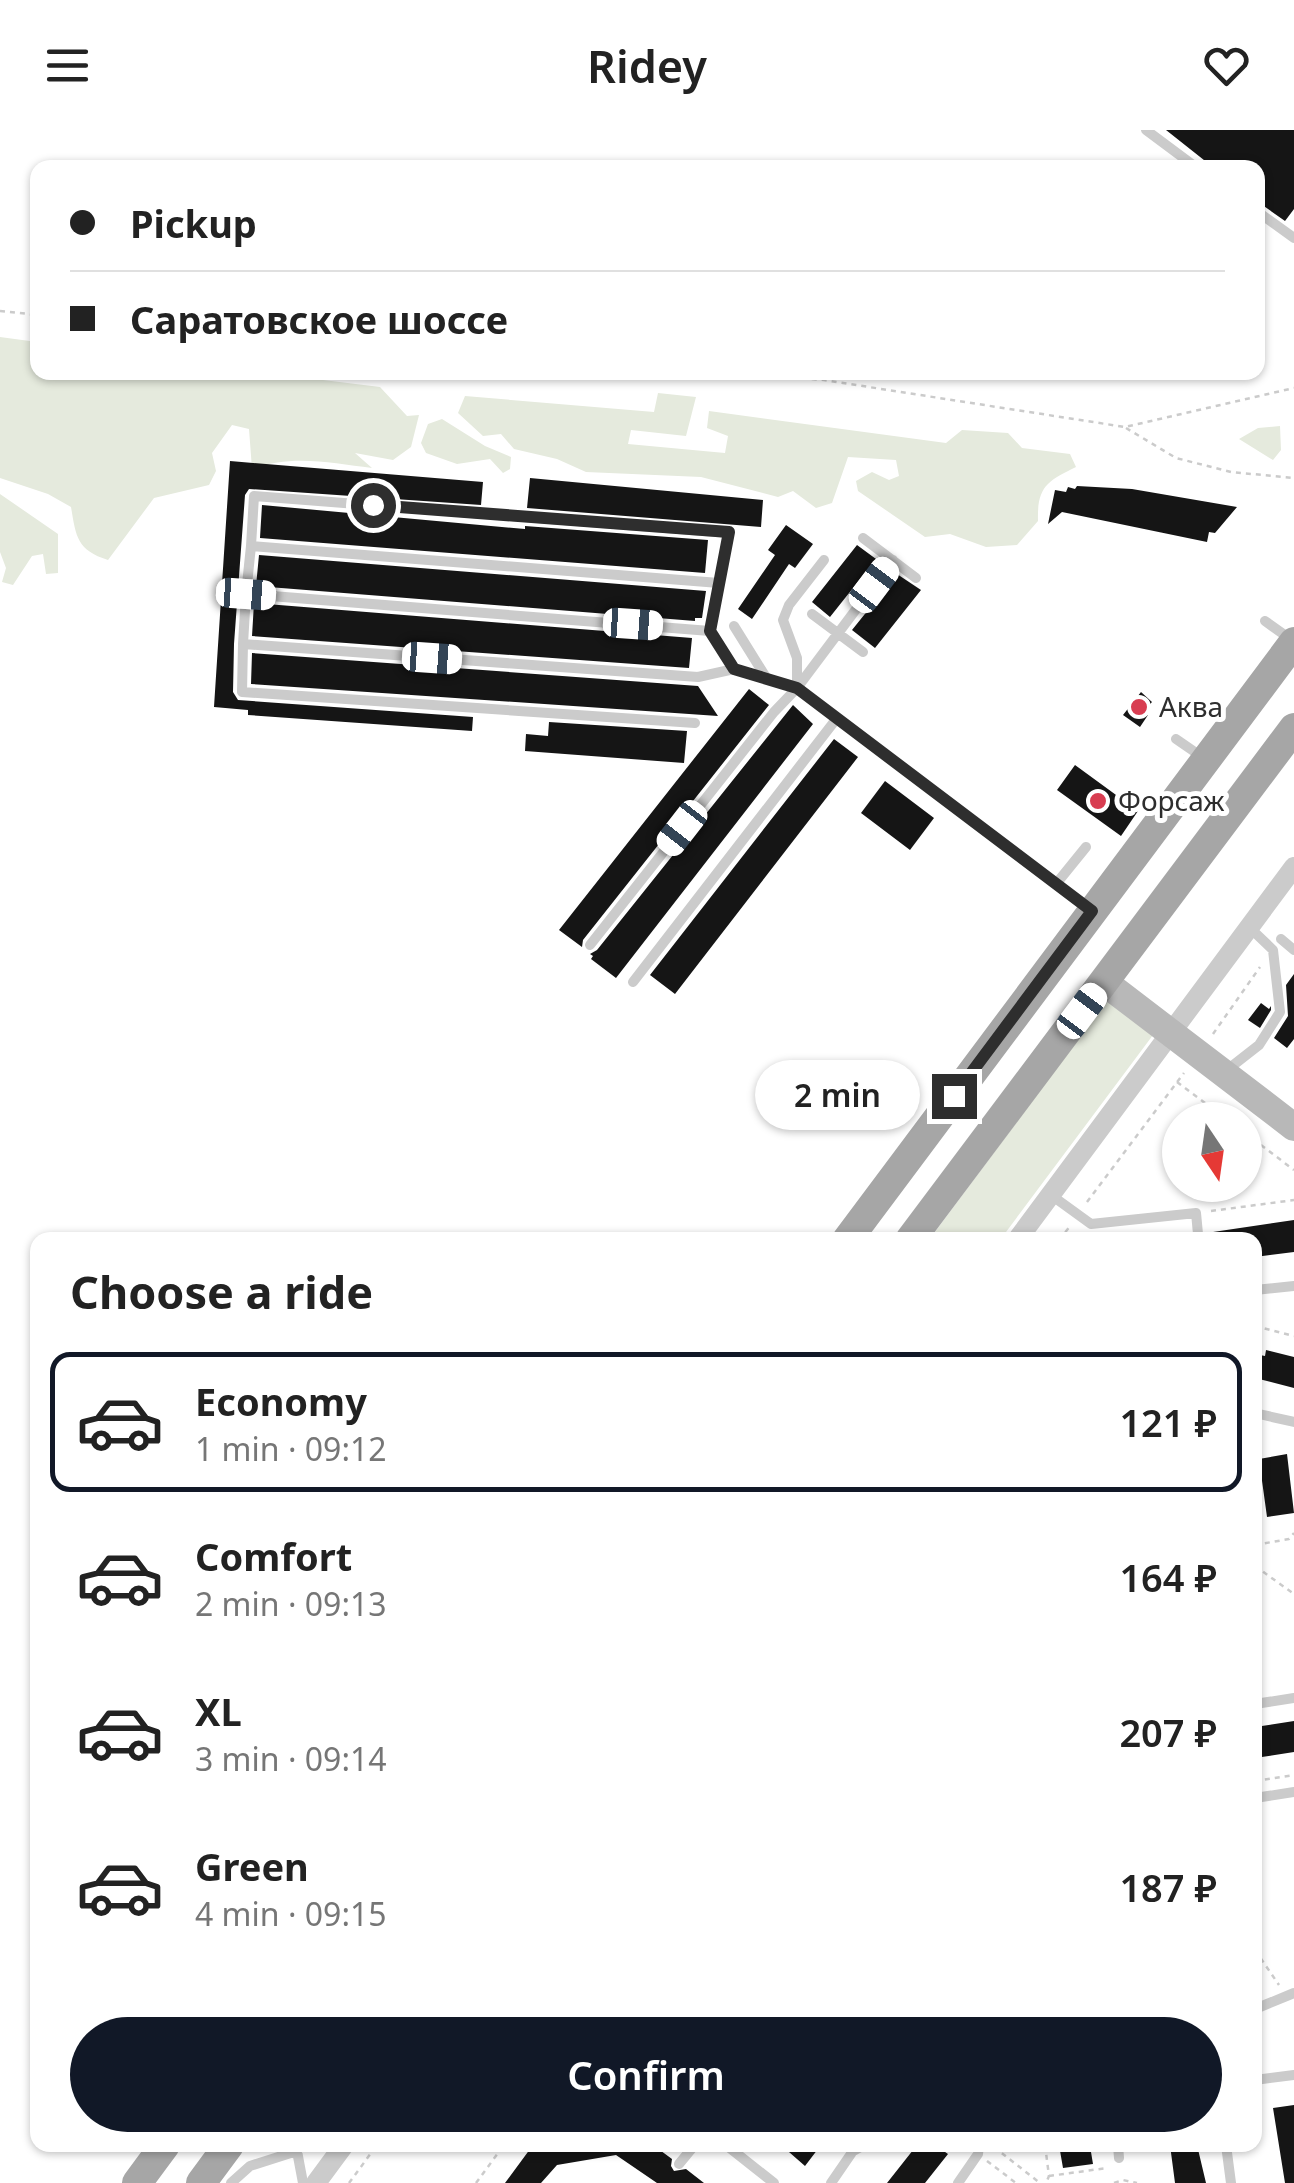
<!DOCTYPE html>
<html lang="en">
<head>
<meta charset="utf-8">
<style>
	:root { --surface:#fff; --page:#f6f6f6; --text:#222; --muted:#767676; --line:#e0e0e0; --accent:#111827 }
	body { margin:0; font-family:"Noto Sans",sans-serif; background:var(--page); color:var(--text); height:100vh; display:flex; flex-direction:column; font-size:38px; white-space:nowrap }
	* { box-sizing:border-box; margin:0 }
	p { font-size:32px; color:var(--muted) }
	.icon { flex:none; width:55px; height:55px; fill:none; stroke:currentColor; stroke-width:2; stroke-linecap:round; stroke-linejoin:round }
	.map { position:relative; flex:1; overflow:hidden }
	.panel { position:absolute; left:30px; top:1102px; width:1232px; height:920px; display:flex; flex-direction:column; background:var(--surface); border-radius:20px; box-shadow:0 2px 8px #0004 }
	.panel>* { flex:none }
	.hud { position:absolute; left:30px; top:30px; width:1235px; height:220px; border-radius:20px; box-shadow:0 2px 8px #0004; display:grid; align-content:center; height:220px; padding:0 40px; background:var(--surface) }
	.needle { width:65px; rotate:167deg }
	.controls { position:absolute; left:1162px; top:972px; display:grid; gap:20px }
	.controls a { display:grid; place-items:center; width:100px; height:100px; border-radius:50%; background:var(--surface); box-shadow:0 2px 8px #0004; font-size:50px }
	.end { position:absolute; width:45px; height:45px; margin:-22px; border:12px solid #2e2e2e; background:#fff; box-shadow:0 0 0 5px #fff }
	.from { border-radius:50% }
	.bubble { position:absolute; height:70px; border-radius:35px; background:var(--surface); box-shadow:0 2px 8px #0004; font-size:32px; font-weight:600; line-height:70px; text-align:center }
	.car { position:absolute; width:30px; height:60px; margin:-30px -15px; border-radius:12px; box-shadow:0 0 8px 2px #0007; background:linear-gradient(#fff 24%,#345 0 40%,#fff 0 76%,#345 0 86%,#fff 0) }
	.hud b { display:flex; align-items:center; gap:35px; height:95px; font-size:38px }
	.hud b+b { border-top:2px solid var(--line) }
	.hud i { width:25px; height:25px; background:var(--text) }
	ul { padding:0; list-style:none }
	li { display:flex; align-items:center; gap:30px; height:140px; margin:0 20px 15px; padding:0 20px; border:5px solid transparent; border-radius:20px }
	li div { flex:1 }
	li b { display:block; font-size:38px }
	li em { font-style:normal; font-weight:600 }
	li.on { border-color:var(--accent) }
	li>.icon { width:90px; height:90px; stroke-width:1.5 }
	h2 { padding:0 40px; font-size:45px; line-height:120px }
	.button { display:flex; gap:20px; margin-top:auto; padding:20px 40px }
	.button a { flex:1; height:115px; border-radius:60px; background:var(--accent); color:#fff; font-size:40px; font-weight:600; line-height:115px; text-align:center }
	header { display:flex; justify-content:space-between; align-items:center; height:130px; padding:0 40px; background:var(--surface); font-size:45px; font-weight:600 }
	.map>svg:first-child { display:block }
	.green { fill:#e5eadd }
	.building { fill:#151515 }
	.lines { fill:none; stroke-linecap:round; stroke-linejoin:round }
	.path { stroke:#cbcbcb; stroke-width:2.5; stroke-dasharray:5 5; stroke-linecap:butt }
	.lane { stroke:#cbcbcb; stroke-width:10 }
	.street { stroke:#cbcbcb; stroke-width:20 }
	.secondary { stroke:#b8b8b8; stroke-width:28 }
	.primary { stroke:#a6a6a6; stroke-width:30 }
	.route { stroke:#2e2e2e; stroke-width:12 }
	.poi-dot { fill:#d83d51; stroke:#fff; stroke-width:4 }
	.labels { text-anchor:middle; stroke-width:10; stroke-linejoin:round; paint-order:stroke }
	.poi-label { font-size:28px; fill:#2e2e2e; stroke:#fff; text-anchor:start }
</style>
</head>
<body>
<header><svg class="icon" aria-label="menu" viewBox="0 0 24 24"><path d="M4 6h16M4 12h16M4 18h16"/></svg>Ridey<svg class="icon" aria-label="heart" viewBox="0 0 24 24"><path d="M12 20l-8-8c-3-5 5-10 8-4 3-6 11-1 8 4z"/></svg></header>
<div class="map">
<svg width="1294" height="2053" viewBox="0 0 1294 2053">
	<rect width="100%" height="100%" fill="#fff"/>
	<path class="green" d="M0 207 37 212 38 242 266 243 380 257 407 286 419 285 411 317 393 330 355 323 372 338C332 333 291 324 252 339L249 299 232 295 212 323 216 341 209 355 154 368 108 430C77 420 76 407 71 377L48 364 0 348Z
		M658 263 696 267 686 306 631 300 628 314 725 323 728 306 707 298 709 281 946 313 962 300 1008 303 1022 318 1070 324 1076 337C1047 351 1037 357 1038 391L1017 415 986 417 950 404 925 407 858 361 856 351 872 342 889 350 899 346 896 330 848 327 832 373 816 378 793 361 778 367 701 347 586 342 557 329 514 319 501 304 483 306 458 283 465 266 654 282Z
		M442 289 485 316 511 327 510 339 503 343 490 329 457 334 426 323 421 313 428 294Z
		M1280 296 1281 320 1273 330 1239 309 1258 298Z
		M0 364 58 404V443L46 444 43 424 32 426 13 455 2 452 6 438 0 422Z
		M1107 871 1153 905 1000 1110H929Z"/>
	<path class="building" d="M1166 0H1294V79L1285 91 1258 72V38H1214Z
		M230 331 483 352 481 375 249 359 245 365 234 514 233 562 238 570 473 587 472 601 248 585V580L214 577Z
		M530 348 763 370 761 397 527 378Z
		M1077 356 1132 359 1237 377 1215 403 1209 402 1207 412 1062 382 1048 394 1055 360 1066 362 1068 357 1075 359Z
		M262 375 525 399V396L708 410 705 443 260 408Z
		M786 395 813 414 795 438 789 434 752 489 738 479 775 425 768 420Z
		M857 415 876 429 830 487 812 472Z
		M259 425 706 461 702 488H695V491L256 456Z
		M897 444 921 460 875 518 852 500Z
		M254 473 692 508 689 538 252 506Z
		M252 523 698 556 718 586 251 554Z
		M749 559 769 575 583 810 582 817 559 800Z
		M1141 562 1152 572 1143 582 1148 585 1140 597 1123 585Z
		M793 575 813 594 616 848 591 829 593 826 590 824 597 820Z
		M549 592 687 601 684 633 525 621 526 604 548 606Z
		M834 609 858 627 675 864 650 845Z
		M1075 635 1138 681 1121 706 1057 660Z
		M885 651 934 688 910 720 861 683Z
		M1294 844V909L1287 918 1274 908 1288 886 1286 855Z
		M1261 873 1269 879 1271 876V880L1260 898 1248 890Z
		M1294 1090V1122L1255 1127V1110H1214L1213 1102Z
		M1266 1220 1294 1227V1258L1255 1248V1224L1265 1226Z
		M1287 1324 1294 1383 1267 1387 1259 1329Z
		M1294 1591V1622L1255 1628V1597Z
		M1294 1975V2053H1285L1273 1978Z
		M533 2015H653L672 2029 671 2036 674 2041 686 2039 704 2053H657L616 2025 557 2035 541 2053H505Z
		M781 2015H821L805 2036Z
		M917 2015H935L948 2024 925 2053H887Z
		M1059 2015 1090 2016 1093 2034 1063 2038Z
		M1170 2015H1197L1206 2053H1175Z"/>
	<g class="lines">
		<path class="path" d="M0 181 38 185
			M712 242 824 250 1125 297 1294 258
			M1126 298 1176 328 1231 342 1294 348
			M1213 904 1260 837
			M1177 952 1228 990
			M1245 1003 1294 1040
			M1087 1072 1184 943
			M1211 1081 1294 1070
			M1059 1110 1071 1095
			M1255 1196 1294 1206
			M1255 1415 1289 1409 1294 1403
			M1255 1436 1294 1464
			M1255 1651 1294 1645
			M1255 1820 1279 1855
			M1045 2015 1049 2046 1046 2053
			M994 2017 1040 2053
			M987 2031 1016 2053
			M1049 2046 1107 2038
			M349 2053 377 2015
			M476 2053 504 2015
			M1114 2053 1123 2050 1137 2053"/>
		<path class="lane" d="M1146 0 1197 38
			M1258 82 1294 108
			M863 408 916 448
			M251 416 254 366 729 403 719 453
			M893 430 797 558 1091 781
			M246 464 251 416 719 453 710 501
			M812 484 863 522
			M1265 491 1293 511
			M734 496 767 549 797 558
			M243 514 242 562 695 593
			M734 539 710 501 246 464 243 514 698 547 734 539 767 549
			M1176 609 1205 629
			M1056 754 1086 717
			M1281 809 1294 820
			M590 815 774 582 797 558V528L783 490 789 475 824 430
			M633 852 837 588
			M1227 940 1259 915 1280 882 1273 820 1249 797
			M1051 1065 1091 1094 1196 1083 1198 1104
			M1255 1160 1294 1156
			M1255 1286 1259 1284 1294 1292
			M1255 1574 1294 1568
			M1255 1668 1294 1662
			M1255 1879 1294 1863
			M1255 1950 1294 1945
			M691 2015H711
			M726 2015 774 2053
			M1118 2015 1119 2028
			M1226 2015 1231 2053
			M297 2021 303 2053
			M679 2034 693 2017
			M231 2053 250 2036 297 2021 301 2015
			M831 2053 853 2021 864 2015
			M958 2053 978 2024 979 2015"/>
		<path class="street" d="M1017 1110 1294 737
			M316 2053 344 2015"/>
		<path class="secondary" d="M1104 852 1294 997"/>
		<path class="primary" d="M847 1110 1294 512
			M910 1110 1294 598
			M137 2053 165 2015
			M201 2053 229 2015"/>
	</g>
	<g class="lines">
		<path class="route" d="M373 375 729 402 710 501 734 539 797 558 1092 781 954 966"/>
	</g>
	<g class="poi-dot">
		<circle cx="1139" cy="577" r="10"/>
		<circle cx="1098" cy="671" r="10"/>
	</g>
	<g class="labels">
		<g class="poi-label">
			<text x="1159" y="587">Аква</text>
			<text x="1118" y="681">Форсаж</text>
		</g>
	</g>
</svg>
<div class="controls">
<a><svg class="needle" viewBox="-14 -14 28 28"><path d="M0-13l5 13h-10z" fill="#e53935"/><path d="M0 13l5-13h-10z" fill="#767676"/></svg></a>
</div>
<i class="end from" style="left:373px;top:375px"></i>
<i class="end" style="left:954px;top:966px"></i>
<div class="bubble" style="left:755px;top:930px;width:165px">2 min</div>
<i class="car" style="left:874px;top:455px;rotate:37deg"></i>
<i class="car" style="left:246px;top:464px;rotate:94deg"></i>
<i class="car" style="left:633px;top:494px;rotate:94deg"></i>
<i class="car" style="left:432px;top:528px;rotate:94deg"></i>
<i class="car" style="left:682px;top:698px;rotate:218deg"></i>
<i class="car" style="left:1082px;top:881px;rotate:37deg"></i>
<div class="hud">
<b><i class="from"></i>Pickup</b>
<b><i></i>Саратовское шоссе</b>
</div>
<section class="panel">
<h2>Choose a ride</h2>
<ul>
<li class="on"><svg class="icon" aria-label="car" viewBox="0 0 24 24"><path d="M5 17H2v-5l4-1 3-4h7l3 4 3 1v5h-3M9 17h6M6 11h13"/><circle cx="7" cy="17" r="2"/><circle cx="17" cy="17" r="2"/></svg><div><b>Economy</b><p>1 min · 09:12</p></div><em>121 ₽</em></li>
<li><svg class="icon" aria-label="car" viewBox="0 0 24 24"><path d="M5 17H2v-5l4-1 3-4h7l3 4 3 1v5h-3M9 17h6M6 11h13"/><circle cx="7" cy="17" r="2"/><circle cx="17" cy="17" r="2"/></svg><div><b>Comfort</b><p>2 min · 09:13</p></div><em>164 ₽</em></li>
<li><svg class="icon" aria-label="car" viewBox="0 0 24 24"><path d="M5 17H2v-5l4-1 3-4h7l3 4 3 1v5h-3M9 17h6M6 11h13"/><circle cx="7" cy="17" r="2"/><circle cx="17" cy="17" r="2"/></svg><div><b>XL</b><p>3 min · 09:14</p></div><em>207 ₽</em></li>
<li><svg class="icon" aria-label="car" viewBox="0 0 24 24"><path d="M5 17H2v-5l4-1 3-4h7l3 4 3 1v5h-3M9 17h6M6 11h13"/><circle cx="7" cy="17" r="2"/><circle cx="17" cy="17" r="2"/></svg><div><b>Green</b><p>4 min · 09:15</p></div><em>187 ₽</em></li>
</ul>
<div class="button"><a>Confirm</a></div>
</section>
</div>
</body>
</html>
